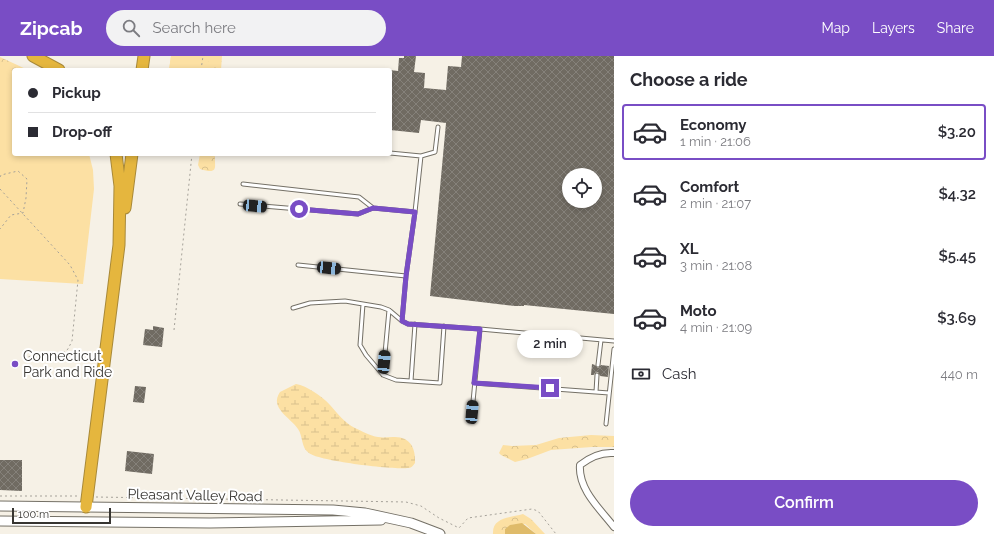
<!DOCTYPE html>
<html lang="en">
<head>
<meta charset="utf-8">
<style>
	:root { --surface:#fff; --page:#f2f2f3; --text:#2b2b33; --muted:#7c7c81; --line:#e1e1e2; --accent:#794dc5 }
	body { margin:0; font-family:Raleway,sans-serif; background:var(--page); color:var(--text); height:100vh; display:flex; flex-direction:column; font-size:15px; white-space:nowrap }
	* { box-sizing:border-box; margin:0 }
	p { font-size:13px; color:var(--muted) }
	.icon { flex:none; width:22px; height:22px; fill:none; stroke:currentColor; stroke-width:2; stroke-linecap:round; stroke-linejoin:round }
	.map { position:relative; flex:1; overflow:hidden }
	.sheet { display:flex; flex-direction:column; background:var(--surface); width:380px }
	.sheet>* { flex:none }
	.guide { position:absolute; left:12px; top:12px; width:380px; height:88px; border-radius:4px; box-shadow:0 2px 6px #0003; display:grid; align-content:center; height:88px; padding:0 16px; background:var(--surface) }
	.fabs { position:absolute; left:562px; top:112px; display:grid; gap:8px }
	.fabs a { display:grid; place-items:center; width:40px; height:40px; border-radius:50%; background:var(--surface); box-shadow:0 2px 6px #0003; font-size:20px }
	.scale { position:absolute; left:12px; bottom:10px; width:99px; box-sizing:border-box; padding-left:4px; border:2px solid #373531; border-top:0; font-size:11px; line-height:14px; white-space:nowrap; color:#373531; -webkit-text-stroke:3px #fff; paint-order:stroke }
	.end { position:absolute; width:18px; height:18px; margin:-9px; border:5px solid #794dc5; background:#fff; box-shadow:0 0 0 2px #fff }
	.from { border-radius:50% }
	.bubble { position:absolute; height:28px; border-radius:14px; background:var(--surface); box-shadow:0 2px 6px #0003; font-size:13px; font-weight:600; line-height:28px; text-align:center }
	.car { position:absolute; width:12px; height:24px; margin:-12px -6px; border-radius:5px; box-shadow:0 0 3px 1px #0007; background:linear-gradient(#222 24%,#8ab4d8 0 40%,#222 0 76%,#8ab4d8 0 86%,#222 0) }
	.guide b { display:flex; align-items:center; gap:14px; height:38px; font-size:15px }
	.guide b+b { border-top:1px solid var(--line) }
	.guide i { width:10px; height:10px; background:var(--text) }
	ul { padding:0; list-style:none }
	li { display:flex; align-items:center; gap:12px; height:56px; margin:0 8px 6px; padding:0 8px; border:2px solid transparent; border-radius:4px }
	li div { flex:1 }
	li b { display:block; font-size:15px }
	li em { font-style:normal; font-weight:600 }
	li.active { border-color:var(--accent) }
	li>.icon { width:36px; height:36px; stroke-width:1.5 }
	h2 { padding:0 16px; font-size:18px; line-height:48px }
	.pay { display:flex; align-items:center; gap:10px; height:44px; padding:0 16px; font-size:15px }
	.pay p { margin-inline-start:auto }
	.button { display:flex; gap:8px; margin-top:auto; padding:8px 16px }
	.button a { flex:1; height:46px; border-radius:24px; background:var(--accent); color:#fff; font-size:16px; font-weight:600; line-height:46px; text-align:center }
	header { display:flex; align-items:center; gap:24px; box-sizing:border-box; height:56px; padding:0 20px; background:var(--accent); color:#fff }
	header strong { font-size:19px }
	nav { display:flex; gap:22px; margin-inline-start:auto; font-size:14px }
	.search { width:280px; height:36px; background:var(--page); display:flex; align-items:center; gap:10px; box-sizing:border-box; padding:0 14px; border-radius:22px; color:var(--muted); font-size:15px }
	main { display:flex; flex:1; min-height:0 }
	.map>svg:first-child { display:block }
	.forest { fill:url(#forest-crowns) }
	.wetland { fill:url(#wetland-marsh) }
	.park { fill:#fce0a3 }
	.water { fill:#dfbb6a }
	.building { fill:url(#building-cross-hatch); fill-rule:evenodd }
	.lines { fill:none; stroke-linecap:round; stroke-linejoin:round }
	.service-casing { stroke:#747066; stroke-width:5 }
	.minor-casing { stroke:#747066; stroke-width:8 }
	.secondary-casing { stroke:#747066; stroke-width:11 }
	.motorway-casing { stroke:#a88939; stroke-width:13 }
	.path { stroke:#a5a199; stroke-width:1; stroke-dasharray:2 3; stroke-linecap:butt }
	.service { stroke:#fff; stroke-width:3 }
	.minor { stroke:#fff; stroke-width:6 }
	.secondary { stroke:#fff; stroke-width:9 }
	.motorway { stroke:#e5b63e; stroke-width:11 }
	.route { stroke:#794dc5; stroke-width:5 }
	.poi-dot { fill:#794dc5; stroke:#fff; stroke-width:1.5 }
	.labels { text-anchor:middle; stroke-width:4; stroke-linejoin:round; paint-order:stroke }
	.poi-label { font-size:14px; fill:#373531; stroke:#fff; text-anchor:start }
	.street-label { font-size:14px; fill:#373531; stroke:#fff }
</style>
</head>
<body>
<header>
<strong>Zipcab</strong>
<div class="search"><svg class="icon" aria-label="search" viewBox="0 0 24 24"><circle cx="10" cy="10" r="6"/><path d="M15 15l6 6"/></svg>Search here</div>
<nav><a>Map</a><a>Layers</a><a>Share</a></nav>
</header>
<main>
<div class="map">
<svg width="614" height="478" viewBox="0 0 614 478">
	<defs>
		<pattern id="forest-crowns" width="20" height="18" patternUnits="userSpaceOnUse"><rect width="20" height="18" fill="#fce0a3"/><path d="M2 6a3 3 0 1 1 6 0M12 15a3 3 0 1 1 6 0" fill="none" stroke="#d9c18d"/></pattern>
		<pattern id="wetland-marsh" width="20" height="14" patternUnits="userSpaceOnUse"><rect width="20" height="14" fill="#fce0a3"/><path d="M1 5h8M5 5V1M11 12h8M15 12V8" fill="none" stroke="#d9c18d"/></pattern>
		<pattern id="building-cross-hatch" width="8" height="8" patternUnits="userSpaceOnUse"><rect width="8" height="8" fill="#706b62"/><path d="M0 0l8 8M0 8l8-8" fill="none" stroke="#85817a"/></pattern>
	</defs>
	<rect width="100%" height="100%" fill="#f6f1e6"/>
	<path class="forest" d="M171 0H222L221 14H169Z
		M0 1 28 14H14V35L0 29Z
		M200 98H215C214 111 220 119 200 113L198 109Z
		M591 379 614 380V391H592L551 394 527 403 515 406 501 399 499 397 503 389 512 390 536 389 559 382Z
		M523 458 531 463 545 478H536L525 468 511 469 505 473V478H493C492 461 510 462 523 458Z"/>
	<path class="wetland" d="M296 328C307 330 322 340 330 349 337 357 345 367 355 372 362 375 370 380 378 381 383 382 388 381 393 381 410 380 416 392 415 407 413 410 411 412 408 412 395 414 318 405 309 397 301 392 303 380 298 373 290 361 269 352 280 336Z"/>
	<path class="park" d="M171 0H209L208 14H169Z
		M0 15 14 20V98H89L93 114 94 133 83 228 0 223Z"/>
	<path class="water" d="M522 467 536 478H505V473L510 469Z"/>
	<path class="building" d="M404 0H416L414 16 425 17 424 32 446 34 448 10 461 11 462 0H614V258L524 249V250H515L430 240 446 67 421 64 419 77 390 74V14L398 15 399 2H404ZM569 119H595V145H569Z
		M153 270 164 272 162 291 143 289 145 273 153 274Z
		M592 308 595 309 598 312 601 309 609 310 608 321 600 320 598 316 595 317 594 319H591Z
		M135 330 146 331 144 347 133 346Z
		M127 395 154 398 152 418 125 415Z
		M0 404H22V435L0 434Z"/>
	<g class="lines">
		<g class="service-casing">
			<path id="service" d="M421 100 435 96 438 71
				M243 128 359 141 373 152
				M240 148 358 158 373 152 415 156 421 100 390 97
				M298 209 406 220 415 156
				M363 248 360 289 366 299 383 319 396 324 440 327 444 270
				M293 252 310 247 345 245 381 251 389 254 402 265 406 220
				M402 265 408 268 480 273 472 356
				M480 273 614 285
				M598 309 601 284
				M383 319 389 254
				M411 325 415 268
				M474 327 609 337
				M596 336 597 319
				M606 368 614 293"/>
		</g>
		<g class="minor-casing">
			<path id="minor" d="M614 397C601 396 590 401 580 409 578 433 600 453 614 471"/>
		</g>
		<g class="secondary-casing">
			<path id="secondary" d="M0 450 333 454 365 457 411 467 440 478
				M0 465 210 467 381 464"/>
		</g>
		<g class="motorway-casing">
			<path id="motorway" d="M33 0 59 14
				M142 14 144 0
				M125 152 132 98
				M86 451 119 189 120 130 116 98"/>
		</g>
		<path class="path" d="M201 14 203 0
			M0 121 1 119 18 115 27 123 26 142 23 157 11 159 0 173
			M0 133 70 209 78 224 72 285 68 293 60 299 24 301
			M174 274 192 98
			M0 440H79
			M96 441 406 446 421 450 439 462 459 472 468 462 532 453 538 455 556 478"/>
		<use href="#service" class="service"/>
		<use href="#minor" class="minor"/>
		<use href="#secondary" class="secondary"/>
		<use href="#motorway" class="motorway"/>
	</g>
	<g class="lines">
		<path class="route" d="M299 153 358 158 373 152 415 156 406 220 402 265 408 268 480 273 474 327 550 332"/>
	</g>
	<circle class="poi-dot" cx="15" cy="308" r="4"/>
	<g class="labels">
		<g class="poi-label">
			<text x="23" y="305">Connecticut<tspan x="23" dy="16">Park and Ride</tspan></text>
		</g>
		<g class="street-label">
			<text transform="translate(195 439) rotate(1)" y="5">Pleasant Valley Road</text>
		</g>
	</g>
</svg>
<div class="fabs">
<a><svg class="icon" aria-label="locate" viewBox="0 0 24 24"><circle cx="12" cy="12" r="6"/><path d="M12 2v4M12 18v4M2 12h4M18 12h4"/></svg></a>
</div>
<div class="scale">100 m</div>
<i class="end from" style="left:299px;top:153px"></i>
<i class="end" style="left:550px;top:332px"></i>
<div class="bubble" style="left:517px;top:274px;width:66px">2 min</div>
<i class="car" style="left:255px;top:150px;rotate:95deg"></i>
<i class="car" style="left:329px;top:212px;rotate:96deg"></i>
<i class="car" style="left:384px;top:306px;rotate:5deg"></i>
<i class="car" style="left:472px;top:356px;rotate:5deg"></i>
<div class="guide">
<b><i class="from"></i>Pickup</b>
<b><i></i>Drop-off</b>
</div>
</div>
<section class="sheet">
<h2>Choose a ride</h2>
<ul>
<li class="active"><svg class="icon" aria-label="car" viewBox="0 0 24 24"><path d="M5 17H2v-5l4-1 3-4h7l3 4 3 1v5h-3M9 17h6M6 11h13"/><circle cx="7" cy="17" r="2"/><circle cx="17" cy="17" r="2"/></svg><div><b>Economy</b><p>1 min · 21:06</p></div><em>$3.20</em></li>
<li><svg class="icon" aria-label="car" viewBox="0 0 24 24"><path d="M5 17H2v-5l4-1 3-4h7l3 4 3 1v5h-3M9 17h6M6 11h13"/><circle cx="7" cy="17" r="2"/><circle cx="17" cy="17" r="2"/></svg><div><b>Comfort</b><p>2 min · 21:07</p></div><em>$4.32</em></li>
<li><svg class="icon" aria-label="car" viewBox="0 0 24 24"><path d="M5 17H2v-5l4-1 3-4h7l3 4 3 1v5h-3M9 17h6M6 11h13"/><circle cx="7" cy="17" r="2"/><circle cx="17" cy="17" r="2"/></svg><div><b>XL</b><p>3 min · 21:08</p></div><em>$5.45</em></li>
<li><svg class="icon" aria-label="car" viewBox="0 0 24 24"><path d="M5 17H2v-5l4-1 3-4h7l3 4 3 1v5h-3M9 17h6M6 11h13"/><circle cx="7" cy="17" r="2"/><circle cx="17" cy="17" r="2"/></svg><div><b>Moto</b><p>4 min · 21:09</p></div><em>$3.69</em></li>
</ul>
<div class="pay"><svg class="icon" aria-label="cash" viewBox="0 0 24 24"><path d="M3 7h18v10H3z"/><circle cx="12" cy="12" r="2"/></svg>Cash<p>440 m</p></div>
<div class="button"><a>Confirm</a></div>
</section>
</main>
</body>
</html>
